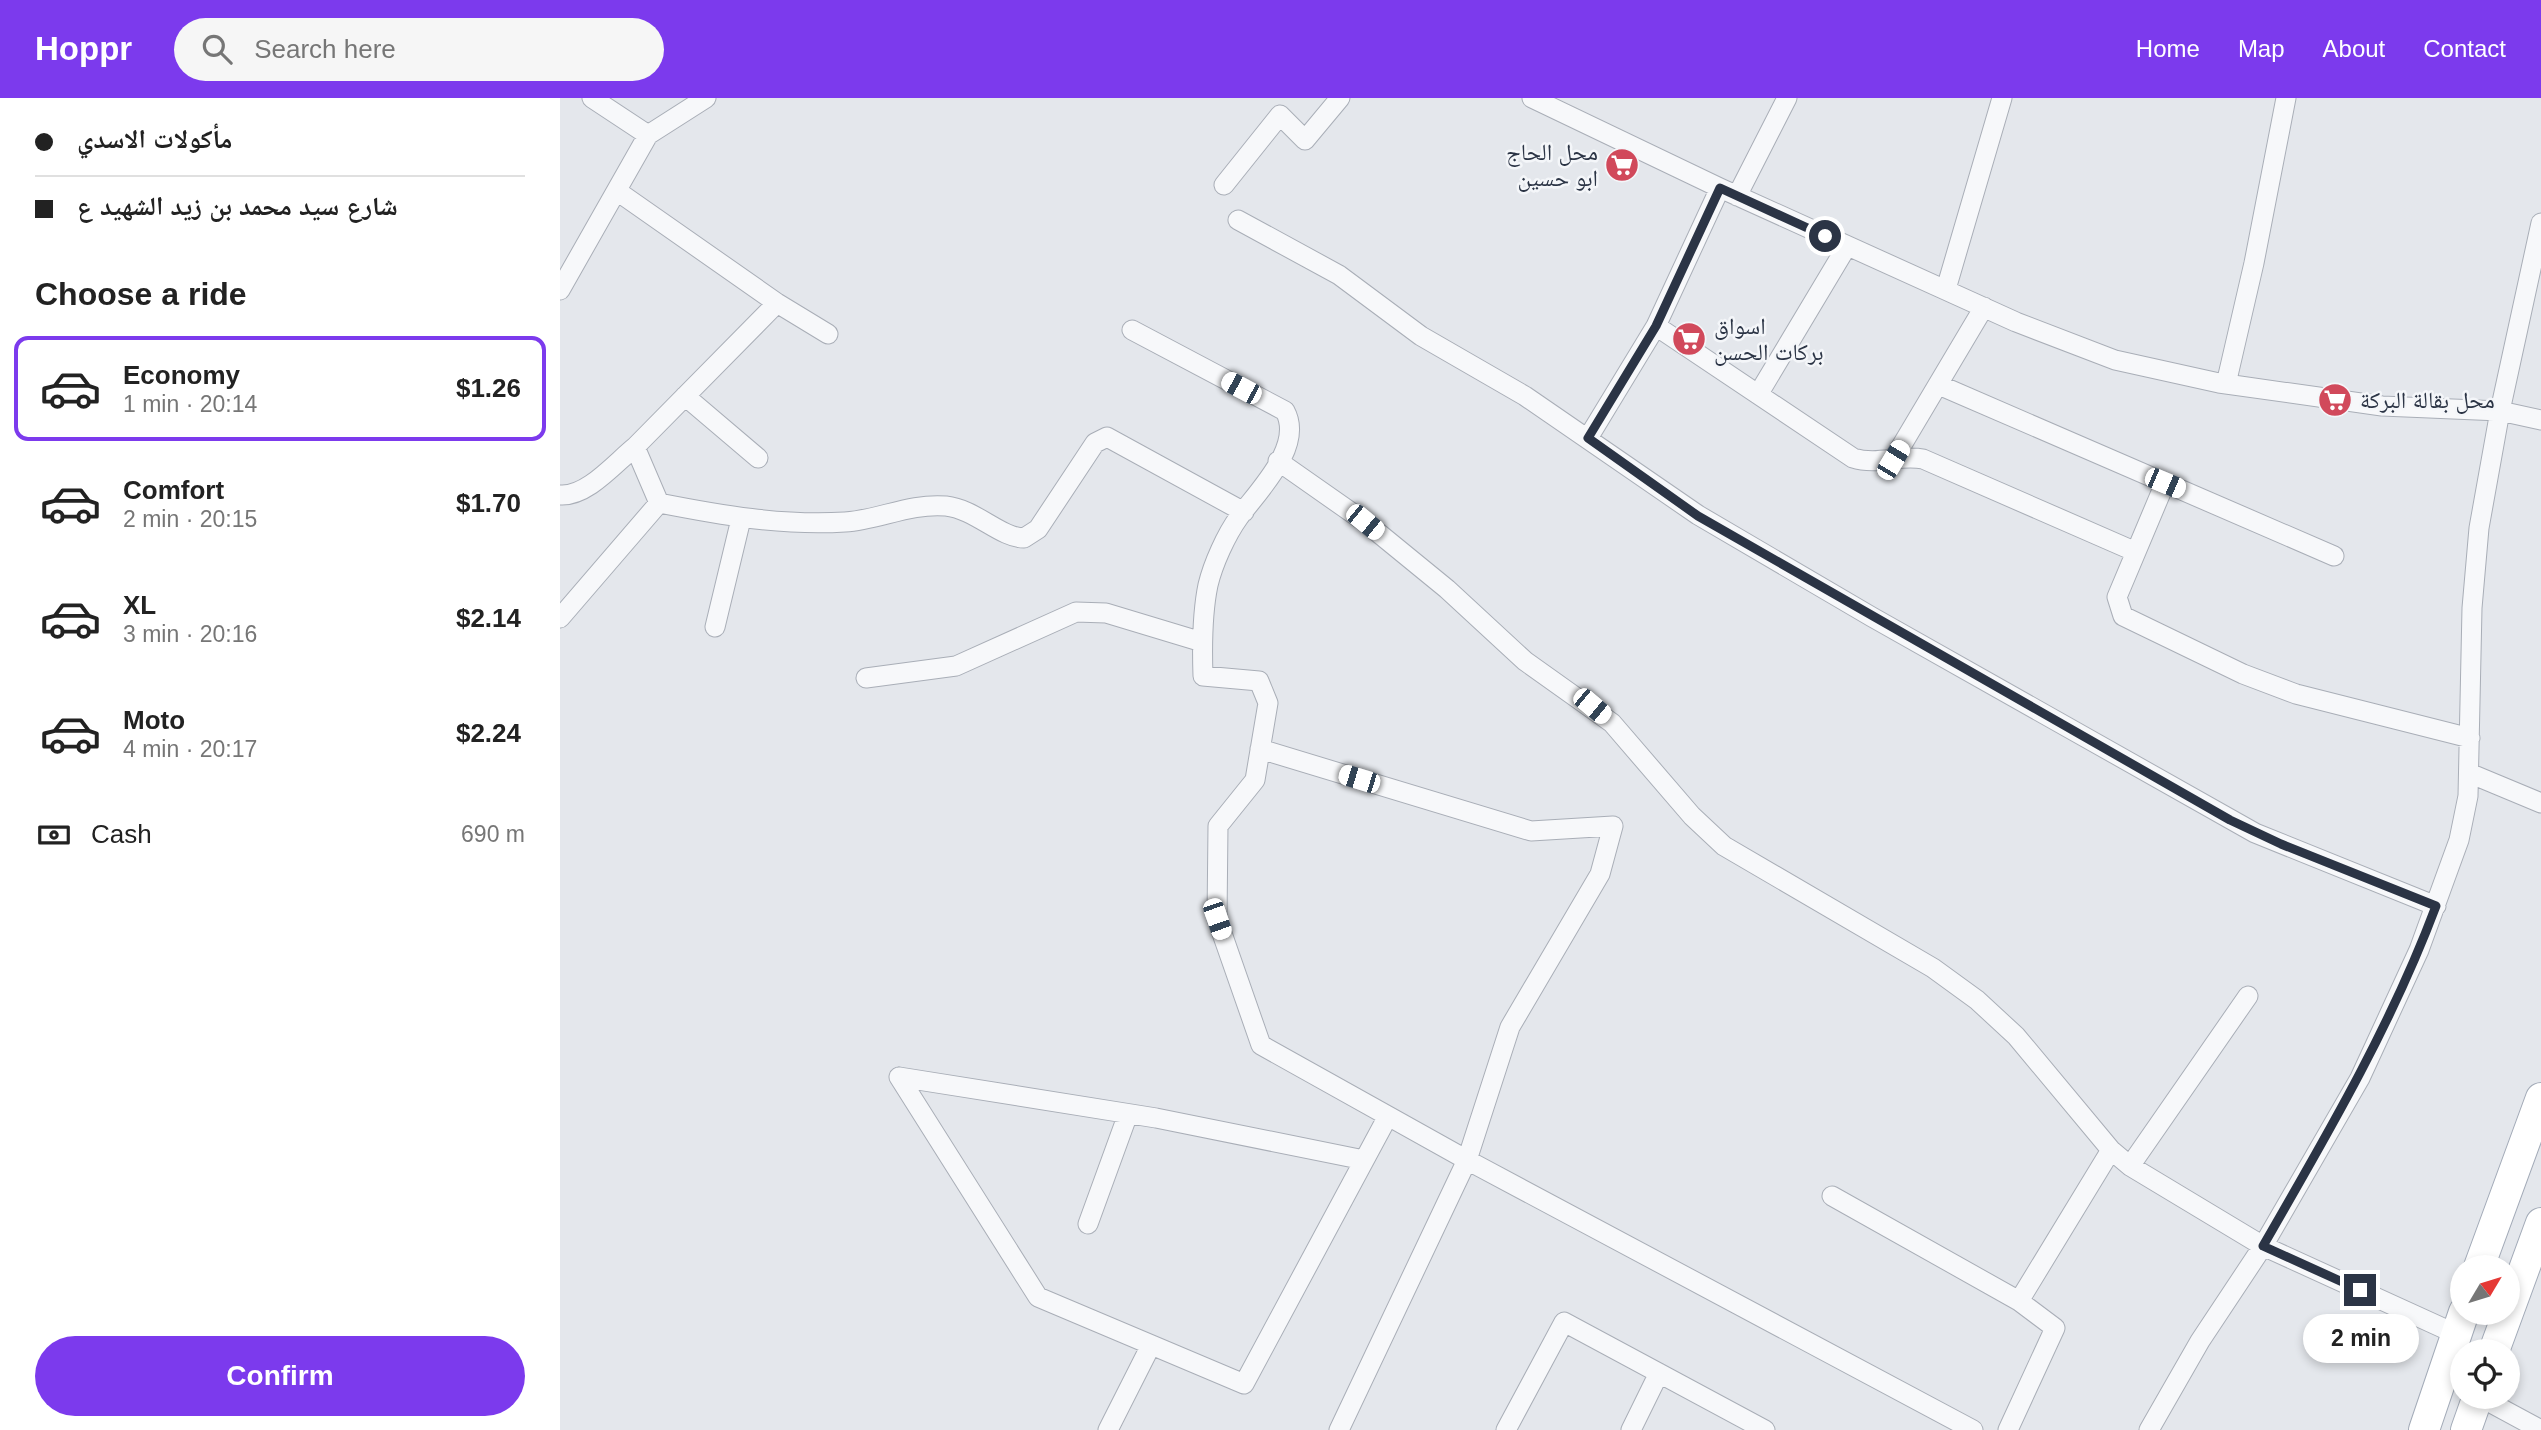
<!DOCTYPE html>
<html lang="en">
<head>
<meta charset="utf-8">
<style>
	:root { --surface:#fff; --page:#f6f6f6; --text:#222; --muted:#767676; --line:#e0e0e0; --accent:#7c3aed }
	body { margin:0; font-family:Helvetica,"Noto Naskh Arabic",sans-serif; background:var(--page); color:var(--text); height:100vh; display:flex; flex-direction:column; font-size:26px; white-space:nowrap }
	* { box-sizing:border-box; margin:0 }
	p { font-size:23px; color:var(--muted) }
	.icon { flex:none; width:38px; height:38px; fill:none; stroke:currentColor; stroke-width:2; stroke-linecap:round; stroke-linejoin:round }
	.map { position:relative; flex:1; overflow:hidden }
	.sheet { display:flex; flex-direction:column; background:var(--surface); width:560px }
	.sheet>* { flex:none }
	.top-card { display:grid; align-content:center; height:154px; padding:0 35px; background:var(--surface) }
	.needle { width:46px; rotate:52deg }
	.buttons { position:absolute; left:1890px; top:1157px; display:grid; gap:14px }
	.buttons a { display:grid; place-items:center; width:70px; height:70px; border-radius:50%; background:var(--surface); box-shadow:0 4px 10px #0003; font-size:35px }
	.end { position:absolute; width:32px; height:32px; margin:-16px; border:9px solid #2b3445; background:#fff; box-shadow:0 0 0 4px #fff }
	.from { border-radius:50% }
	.bubble { position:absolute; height:49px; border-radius:24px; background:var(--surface); box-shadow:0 4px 10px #0003; font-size:23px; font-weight:700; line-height:49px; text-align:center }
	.car { position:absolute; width:21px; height:42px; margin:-21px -10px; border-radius:9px; box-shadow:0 0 5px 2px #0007; background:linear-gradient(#fff 24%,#345 0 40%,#fff 0 76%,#345 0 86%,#fff 0) }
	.top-card b { display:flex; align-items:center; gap:24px; height:66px; font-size:26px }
	.top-card b+b { border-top:2px solid var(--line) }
	.top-card i { width:18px; height:18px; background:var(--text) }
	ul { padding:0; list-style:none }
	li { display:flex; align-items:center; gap:21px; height:105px; margin:0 14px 10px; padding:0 21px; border:4px solid transparent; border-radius:14px }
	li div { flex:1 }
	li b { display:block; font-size:26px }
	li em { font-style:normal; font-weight:700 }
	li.active { border-color:var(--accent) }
	li>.icon { width:63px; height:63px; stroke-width:1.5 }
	h2 { padding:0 35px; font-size:32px; line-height:84px }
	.pay { display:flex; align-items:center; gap:18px; height:77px; padding:0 35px; font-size:26px }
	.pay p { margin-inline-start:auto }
	.primary-button { display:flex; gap:14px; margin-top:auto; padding:14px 35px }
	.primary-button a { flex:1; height:80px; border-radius:42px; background:var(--accent); color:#fff; font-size:28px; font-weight:700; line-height:80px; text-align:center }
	header { display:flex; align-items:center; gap:42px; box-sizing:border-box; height:98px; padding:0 35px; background:var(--accent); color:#fff }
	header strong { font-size:33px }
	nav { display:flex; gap:38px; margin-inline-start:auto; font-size:24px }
	.search { width:490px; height:63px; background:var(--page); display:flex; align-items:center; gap:18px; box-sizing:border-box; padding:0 24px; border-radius:38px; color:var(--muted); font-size:26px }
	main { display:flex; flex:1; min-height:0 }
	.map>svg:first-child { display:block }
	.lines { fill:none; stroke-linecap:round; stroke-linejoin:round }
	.street-casing { stroke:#a9aeb7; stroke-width:21 }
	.primary-casing { stroke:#a3abb8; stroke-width:32 }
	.street { stroke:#f7f8fa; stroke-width:19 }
	.primary { stroke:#fff; stroke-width:30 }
	.route { stroke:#2b3445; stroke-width:9 }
	.labels { text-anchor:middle; stroke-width:5; stroke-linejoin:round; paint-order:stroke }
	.poi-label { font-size:23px; fill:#2b3445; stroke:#f4f6f9; text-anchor:start }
</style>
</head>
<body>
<header>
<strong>Hoppr</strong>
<div class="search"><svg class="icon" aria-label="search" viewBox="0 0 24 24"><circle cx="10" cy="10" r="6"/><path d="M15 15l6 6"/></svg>Search here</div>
<nav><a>Home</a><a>Map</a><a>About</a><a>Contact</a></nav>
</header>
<main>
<section class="sheet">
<div class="top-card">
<b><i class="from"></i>مأكولات الاسدي</b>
<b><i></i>شارع سيد محمد بن زيد الشهيد ع</b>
</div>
<h2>Choose a ride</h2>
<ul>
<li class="active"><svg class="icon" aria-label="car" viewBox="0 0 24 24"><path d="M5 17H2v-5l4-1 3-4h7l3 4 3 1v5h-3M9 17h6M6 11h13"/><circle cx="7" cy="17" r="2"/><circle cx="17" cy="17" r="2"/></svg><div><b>Economy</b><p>1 min · 20:14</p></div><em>$1.26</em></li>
<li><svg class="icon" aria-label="car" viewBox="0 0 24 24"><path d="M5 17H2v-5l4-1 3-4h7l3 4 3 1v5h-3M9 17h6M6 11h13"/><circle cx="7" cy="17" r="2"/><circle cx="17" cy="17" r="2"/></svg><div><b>Comfort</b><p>2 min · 20:15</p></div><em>$1.70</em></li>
<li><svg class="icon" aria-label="car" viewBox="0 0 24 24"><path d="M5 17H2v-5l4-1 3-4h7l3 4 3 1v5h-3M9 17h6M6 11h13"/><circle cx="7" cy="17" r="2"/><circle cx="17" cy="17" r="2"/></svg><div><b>XL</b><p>3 min · 20:16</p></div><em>$2.14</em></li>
<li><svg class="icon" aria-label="car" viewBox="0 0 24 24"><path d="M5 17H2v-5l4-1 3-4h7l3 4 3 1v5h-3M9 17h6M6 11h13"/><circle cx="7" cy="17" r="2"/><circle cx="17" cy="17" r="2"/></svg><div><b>Moto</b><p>4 min · 20:17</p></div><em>$2.24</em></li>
</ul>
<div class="pay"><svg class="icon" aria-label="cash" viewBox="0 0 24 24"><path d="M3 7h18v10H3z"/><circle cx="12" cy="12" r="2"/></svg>Cash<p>690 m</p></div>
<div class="primary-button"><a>Confirm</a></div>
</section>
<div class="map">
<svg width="1981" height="1332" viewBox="0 0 1981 1332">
	<rect width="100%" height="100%" fill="#e4e7ec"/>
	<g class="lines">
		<g class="street-casing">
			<path id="street" d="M972 0 1160 90 1456 224 1555 262 1659 285 1822 308 1940 313 1981 322
				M88 37 146 0
				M664 87 720 17 745 42 780 0
				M57 93 217 205 268 236
				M1177 98 1227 0
				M678 122 779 177 861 238 965 298 1138 417 1312 519 1695 735 1876 808
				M1386 191 1442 0
				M0 192 88 37 32 0
				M217 205 75 349 99 405C160 417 222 428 285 424 319 422 349 405 386 408 415 411 441 440 464 440L478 431 535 345 547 339 684 414
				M1096 228 1293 360C1318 368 1339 356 1363 361L1576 454
				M572 232 725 313C744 348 699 392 679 419 666 437 653 466 648 487 642 516 642 549 643 578L699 583 708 605 695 682 658 728 657 821 701 947 907 1062 950 929 1040 776 1053 728 971 733 700 651
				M1666 286 1694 165 1726 0
				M1379 287 1774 458
				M1199 295 1287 148
				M125 298 198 360
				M1028 340 1096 228 1160 90
				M1333 362 1424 209
				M718 363 805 424 887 491 965 563 1052 625 1132 718 1164 748 1373 870 1417 902 1456 938 1551 1052 1570 1068 1703 1148 1896 1236
				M1605 385 1557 499 1563 518 1683 576 1736 596 1910 640
				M0 397C27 399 55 365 75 349
				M0 520 99 405
				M155 529 181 421
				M306 580 396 568 516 514 546 515 642 544
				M1909 675 1981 705
				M339 979 478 1199 684 1286 828 1018
				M339 979 596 1020 804 1062
				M1570 1068 1688 898
				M1272 1098 1459 1203
				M528 1126 568 1016
				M1918 1298 1981 1332
				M548 1332 591 1247
				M779 1332 907 1062 1413 1332
				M946 1332 1004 1224 1205 1332
				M1071 1332 1099 1275
				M1448 1332 1495 1230 1459 1203 1551 1052
				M1589 1332 1640 1243 1703 1148 1800 980 1859 852 1899 742 1908 698 1912 510 1919 430 1940 313 1981 125"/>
		</g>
		<g class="primary-casing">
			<path id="primary" d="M1919 1169 1981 1000
				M1934 1253 1981 1125
				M1864 1332 1904 1214
				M1906 1332 1918 1298"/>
		</g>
		<use href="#street" class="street"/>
		<use href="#primary" class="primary"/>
	</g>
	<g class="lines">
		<path class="route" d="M1265 138 1160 90 1096 228 1028 340 1138 418 1670 722 1721 746 1876 808C1831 928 1767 1037 1703 1148L1800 1192"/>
	</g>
	<defs>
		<g id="supermarket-disc" transform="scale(1.75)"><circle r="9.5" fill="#d1495b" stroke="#f4f6f9"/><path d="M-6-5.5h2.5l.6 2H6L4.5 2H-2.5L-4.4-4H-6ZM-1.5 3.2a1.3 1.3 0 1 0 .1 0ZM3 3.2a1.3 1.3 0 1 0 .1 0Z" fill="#fff"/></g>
	</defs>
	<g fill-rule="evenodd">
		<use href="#supermarket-disc" x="1062" y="67"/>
		<use href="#supermarket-disc" x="1129" y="241"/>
		<use href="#supermarket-disc" x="1775" y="302"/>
	</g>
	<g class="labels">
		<g class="poi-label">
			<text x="1038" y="62" text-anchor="end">محل الحاج<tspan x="1038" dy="26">ابو حسين</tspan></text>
			<text x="1154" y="236">اسواق<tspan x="1154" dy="26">بركات الحسن</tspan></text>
			<text x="1800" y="310">محل بقالة البركة</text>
		</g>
	</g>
</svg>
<div class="buttons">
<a><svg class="needle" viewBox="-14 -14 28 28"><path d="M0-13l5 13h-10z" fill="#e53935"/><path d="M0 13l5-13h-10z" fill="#767676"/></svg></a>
<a><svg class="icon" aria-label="locate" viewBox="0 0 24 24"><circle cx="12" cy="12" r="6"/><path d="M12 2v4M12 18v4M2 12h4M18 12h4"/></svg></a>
</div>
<i class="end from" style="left:1265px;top:138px"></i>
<i class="end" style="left:1800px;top:1192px"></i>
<div class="bubble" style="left:1743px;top:1216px;width:116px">2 min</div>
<i class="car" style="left:681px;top:290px;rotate:298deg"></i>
<i class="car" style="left:1333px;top:362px;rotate:31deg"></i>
<i class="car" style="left:1605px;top:385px;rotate:113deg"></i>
<i class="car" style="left:805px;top:424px;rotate:129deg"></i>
<i class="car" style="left:1032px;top:608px;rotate:130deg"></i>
<i class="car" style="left:799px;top:681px;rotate:287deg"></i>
<i class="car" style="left:657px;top:821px;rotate:161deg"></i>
</div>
</main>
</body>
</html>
